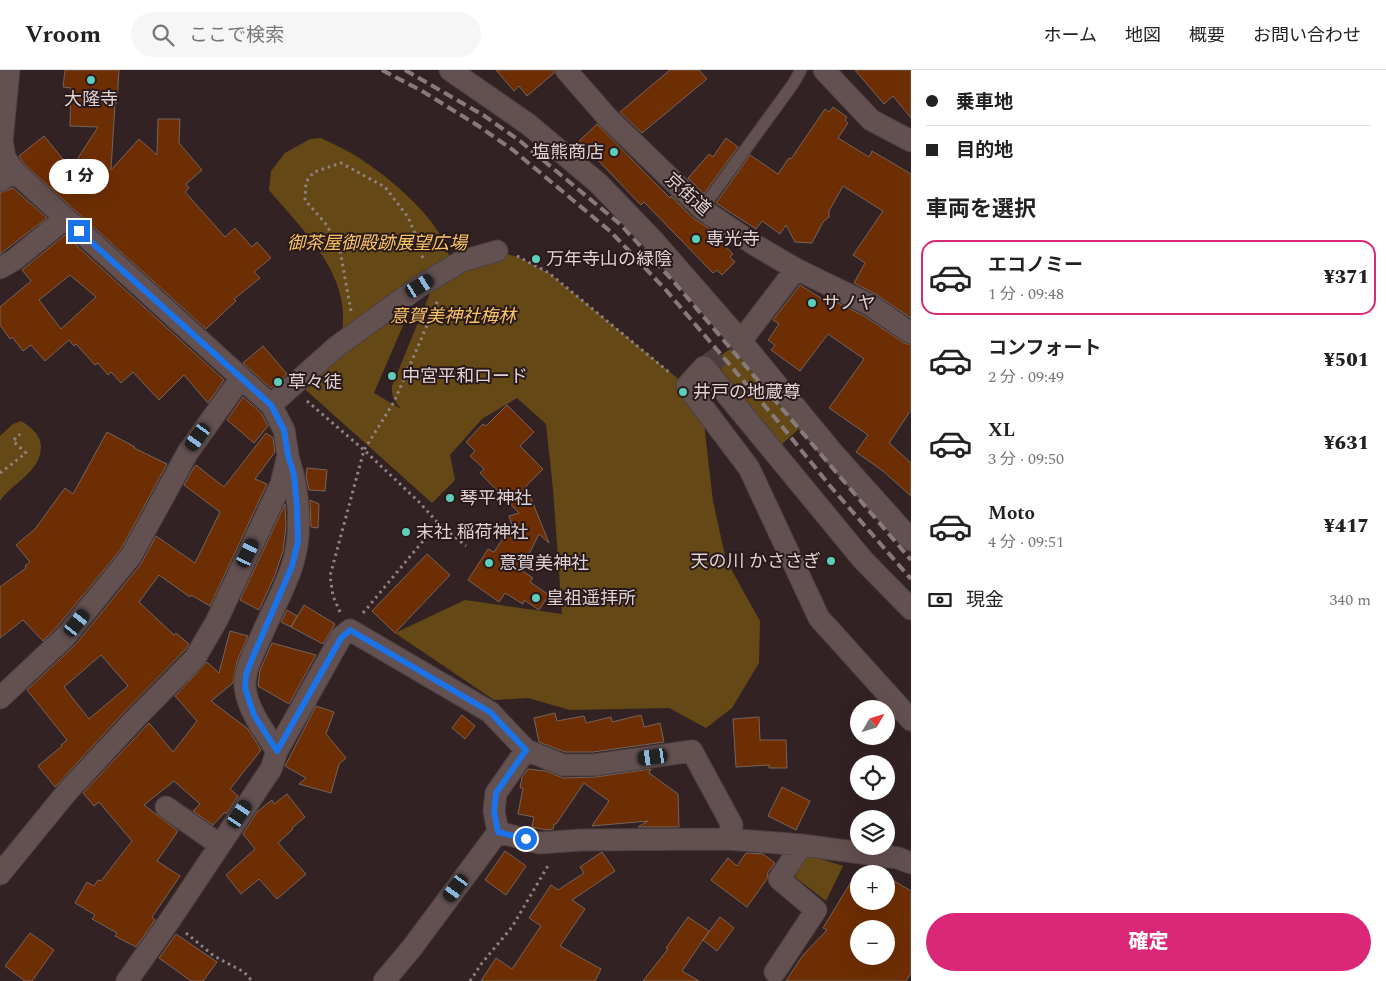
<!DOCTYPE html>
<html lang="ja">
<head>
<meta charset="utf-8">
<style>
	:root { --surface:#fff; --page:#f6f6f6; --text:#222; --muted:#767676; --line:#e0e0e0; --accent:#db2777 }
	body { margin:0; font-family:Spectral,"Noto Sans JP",serif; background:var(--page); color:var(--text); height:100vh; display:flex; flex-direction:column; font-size:19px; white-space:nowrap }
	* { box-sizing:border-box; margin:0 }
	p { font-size:16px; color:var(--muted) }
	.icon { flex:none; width:28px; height:28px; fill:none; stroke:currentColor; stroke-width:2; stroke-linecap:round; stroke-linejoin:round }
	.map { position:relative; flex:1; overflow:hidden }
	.details { display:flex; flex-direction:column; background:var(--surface); width:475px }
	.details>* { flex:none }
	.guide { display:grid; align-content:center; height:110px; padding:0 15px; background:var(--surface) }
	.needle { width:32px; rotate:51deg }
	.tools { position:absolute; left:850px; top:630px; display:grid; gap:10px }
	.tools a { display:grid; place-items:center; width:45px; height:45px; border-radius:50%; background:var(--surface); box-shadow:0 5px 20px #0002; font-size:25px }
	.end { position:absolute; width:22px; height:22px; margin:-11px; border:6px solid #1a73e8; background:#fff; box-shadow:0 0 0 2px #fff }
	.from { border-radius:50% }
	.bubble { position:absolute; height:35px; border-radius:18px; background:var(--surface); box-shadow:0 5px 20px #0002; font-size:16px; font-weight:800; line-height:35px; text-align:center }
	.car { position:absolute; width:15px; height:30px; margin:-15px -8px; border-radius:6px; box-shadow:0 0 4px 1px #0007; background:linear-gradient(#222 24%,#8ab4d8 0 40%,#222 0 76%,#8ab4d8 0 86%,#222 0) }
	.guide b { display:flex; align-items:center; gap:18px; height:48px; font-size:19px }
	.guide b+b { border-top:1px solid var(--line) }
	.guide i { width:12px; height:12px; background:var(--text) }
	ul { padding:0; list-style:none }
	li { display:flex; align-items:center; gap:15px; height:75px; margin:0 10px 8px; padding:0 5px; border:2px solid transparent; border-radius:15px }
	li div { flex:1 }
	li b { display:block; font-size:19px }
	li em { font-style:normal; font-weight:800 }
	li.selected { border-color:var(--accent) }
	li>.icon { width:45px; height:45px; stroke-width:1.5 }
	h2 { padding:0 15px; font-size:22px; line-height:60px }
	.pay { display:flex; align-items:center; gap:12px; height:55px; padding:0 15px; font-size:19px }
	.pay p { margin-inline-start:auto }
	.action { display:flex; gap:10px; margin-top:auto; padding:10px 15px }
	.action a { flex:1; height:58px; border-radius:30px; background:var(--accent); color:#fff; font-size:20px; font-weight:800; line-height:58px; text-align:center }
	header { display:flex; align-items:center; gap:30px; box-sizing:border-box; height:70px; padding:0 25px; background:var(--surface); border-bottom:1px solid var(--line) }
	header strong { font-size:24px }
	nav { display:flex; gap:28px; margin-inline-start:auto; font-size:18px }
	.search { width:350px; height:45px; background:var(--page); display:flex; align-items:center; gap:12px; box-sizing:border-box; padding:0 18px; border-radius:28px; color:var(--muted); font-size:19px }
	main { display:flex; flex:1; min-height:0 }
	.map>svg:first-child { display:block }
	.green { fill:#644916 }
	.building { fill:#6e2e03; stroke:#75645b; fill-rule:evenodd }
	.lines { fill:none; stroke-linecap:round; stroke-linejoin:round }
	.street-tunnel { stroke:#4d3d3e; stroke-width:21; stroke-dasharray:21 11; stroke-linecap:butt }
	.lane-casing { stroke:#4d4041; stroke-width:13 }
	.street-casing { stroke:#4d4041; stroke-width:23 }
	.path { stroke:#918384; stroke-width:3; stroke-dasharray:2.5 4; stroke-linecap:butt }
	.lane { stroke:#635051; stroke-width:11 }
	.street { stroke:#635051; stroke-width:21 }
	.rail { stroke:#887a7b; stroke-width:4; stroke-dasharray:10 5; stroke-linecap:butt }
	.route { stroke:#1a73e8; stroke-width:6 }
	.poi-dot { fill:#5cceba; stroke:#29191a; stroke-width:2 }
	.labels { text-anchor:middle; stroke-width:4; stroke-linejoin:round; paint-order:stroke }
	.poi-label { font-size:18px; fill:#dfd3d4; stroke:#29191a; text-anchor:start }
	.street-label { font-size:18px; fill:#dfd3d4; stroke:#29191a }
	.park-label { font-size:18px; font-style:italic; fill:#f9c566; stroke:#29191a }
</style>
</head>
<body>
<header>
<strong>Vroom</strong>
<div class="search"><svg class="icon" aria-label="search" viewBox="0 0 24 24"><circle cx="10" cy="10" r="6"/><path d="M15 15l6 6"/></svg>ここで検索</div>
<nav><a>ホーム</a><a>地図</a><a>概要</a><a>お問い合わせ</a></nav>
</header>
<main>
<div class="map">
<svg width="911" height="911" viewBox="0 0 911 911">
	<rect width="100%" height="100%" fill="#332224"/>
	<path class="green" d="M321 68C333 74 347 80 359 88 389 107 447 154 450 192L342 265C343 257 343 249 343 241 339 193 299 156 269 120L271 101 285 83 310 69Z
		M497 181 518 187 549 203 687 316 702 336 713 431 726 490 760 551 759 593 732 638 706 658 669 638 570 640 528 628 494 630 395 563 465 530 562 544 553 419 546 354 517 328 482 349 450 385 455 410 432 433 297 312 420 216 374 323 401 339C395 331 391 327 392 316L431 221Z
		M736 275 801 357 780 376 714 290Z
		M21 351C31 357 41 365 41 377 40 403 13 412 0 431V366L13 354Z
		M806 784 843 796 826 831 795 807Z"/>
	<path class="building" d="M65 0H119L117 33H115L111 100 139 69 157 85 158 49H180L179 73 202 100 186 114 189 118 185 122 225 167 235 158 252 177 257 172 271 188 254 202 260 208 234 229 236 231 206 259 24 94 19 86 44 66 71 99 98 57 70 56 71 18 63 17Z
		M496 0H554V3L527 26 519 16 514 21Z
		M670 0H699L707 9 642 63 620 42Z
		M855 0H911V48L893 26 884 34Z
		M833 37 847 47 845 50 848 53 838 68 869 87 872 81 911 104V248L877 225 854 213 865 193 853 185 883 141 843 116 829 141V147L823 152 812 173 795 172 786 155 780 164 762 151 756 159 716 133 750 85 778 104 789 88 791 89 825 39 829 42Z
		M597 54 670 128 671 126 693 148 708 158 733 184 730 187 735 192 722 205 717 200 713 203 644 132 641 135 591 83 586 87 575 75Z
		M726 68 738 77 704 124 688 108 709 84 713 87Z
		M13 118 47 148 0 184V123Z
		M65 165 224 310 208 333 184 305 159 330 133 302 121 313 111 302 108 305 98 293 95 295 76 274 74 276 69 270 45 291 31 275 23 281 12 267 10 269 0 255V237L31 211 22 200ZM70 205 96 227 61 259 39 230Z
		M800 215 832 235 834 231 864 246 904 273 911 275V340L889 373 911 393V426L883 401 856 382 868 365 829 338 864 289 828 264 800 301 771 280 775 275 768 270 779 254 773 250Z
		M263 276 287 304 271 318 243 293Z
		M243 327 261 343 268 356 254 373 227 350Z
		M507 335 534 362 520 376 543 399 526 416 549 473 539 464 521 500 533 508 530 512 549 525 539 540 524 530 523 534 505 523 499 532 468 510 488 479 494 482 512 455 509 446 519 443 480 403 484 399 470 386 475 381 466 372 483 354 486 356Z
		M107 362 135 377 134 378 167 394 121 479 57 557 43 571 23 550 0 568V517L26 498 25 496 30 492 16 475 35 459 65 418 73 424Z
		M266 363 273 368 275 382 255 409 267 414 210 536 191 525 190 527 159 505 139 532 174 565 176 563 189 574 185 580 125 641 55 717 38 696 62 676 61 675 67 670 27 620 76 574 141 494 156 466 195 493 220 442 184 415 193 399 196 395 224 417ZM101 585 128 616 89 649 64 617Z
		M307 398 327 400 325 421 309 420 306 406Z
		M310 430 319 434 318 458 311 457Z
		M285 434 286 456 283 481 275 505 259 540 240 530Z
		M427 484 450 505 395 563 372 541Z
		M304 535 335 554 323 574 291 557Z
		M287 540 297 546 291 557 281 552Z
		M230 561 248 566 237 591 233 613 211 631 248 659 261 680 230 719 238 726 226 744 225 742 213 755 193 741 200 734 174 711 144 735 178 761 157 791 180 806 152 847 155 850 136 877 115 866 117 863 92 849 95 845 75 833 87 812 94 816 98 810 101 811 132 771 99 732 94 736 83 723 149 653 173 682 197 651 175 626 207 592 219 603Z
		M272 573 316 585 289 634 258 616 260 600Z
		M316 636 334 642 326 664 346 688 339 694 331 723 299 714 306 708 285 696Z
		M555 643 557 651 584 646 586 653 611 647 612 652 641 645 644 657 660 653 664 672 593 682H565L539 672 534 648Z
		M462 645 475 656 465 669 452 658Z
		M759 647 760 670H786L787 698H769V695L736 697 733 649Z
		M528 699 546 701 563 708 596 707 651 699 649 703 678 724 679 757H638L648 751 592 756 609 731 584 713 556 754H554L553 759 546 760 532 757 534 747 518 744 523 718H520L522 707Z
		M782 717 810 731 796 760 768 746Z
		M287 724 305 747 292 758 293 759 278 773 306 804 277 829 259 809 241 824 226 805 255 779 243 764 257 742 272 730 274 734Z
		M505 781 526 796 506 825 485 810Z
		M602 782 615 801 572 830 585 839 560 876 601 899 595 911H481L496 888 512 899 541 856 529 848 551 815 558 820 584 803 580 797Z
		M746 783 763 784 775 793 768 802 767 809 747 837 711 810 728 788 737 796Z
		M886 806 911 821V903L906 911H786L803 885 827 860 823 858 851 812 859 816V831H886ZM859 859H886V886H859Z
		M688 847 709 861 682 901 699 911H643L668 879 666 878Z
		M720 847 734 858 717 881 703 870Z
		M30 863 54 880 32 911H25L5 896Z
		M176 864 217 892 203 911H191L159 888Z"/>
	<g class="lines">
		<path class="street-tunnel" d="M704 297 741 271"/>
		<g class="lane-casing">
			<path id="lane" d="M702 139 793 14 801 0"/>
		</g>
		<g class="street-casing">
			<path id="street" d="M450 0 528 54 598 113 653 170 741 271 834 384 911 470
				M566 0 607 47 702 139 755 175 796 199 870 235 911 263
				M824 0 871 50 911 71
				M0 111 15 102
				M0 198 14 190 66 148
				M741 271 796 199
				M271 335 336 277 420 216 462 191 497 181
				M911 539 863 490 704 297 687 316 749 398 819 548 911 650
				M0 628 66 566 131 486 188 382 241 308
				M277 681C265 663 247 639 245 617 244 598 256 579 263 562 272 541 285 518 292 496 303 463 299 422 289 390
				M166 737 220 775
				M498 762 539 773 581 770 728 769 802 775 898 788 911 793
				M498 762 494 741 496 723 526 680
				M0 804 67 722 134 650 195 588 216 552 281 414 288 385 284 360 271 335 15 102 5 88 2 71 9 0
				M775 902 816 840 779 809 802 775
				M127 911 170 850 271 699 277 681 341 567 350 560 490 642 526 680 563 695H594L692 681 732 755 728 769
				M384 911 411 879 498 762"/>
		</g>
		<path class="path" d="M517 186 549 203 670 303
			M351 241 339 175 325 153 305 130 306 112 314 102 341 93 385 117 408 147 419 173 423 189
			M307 331 364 380 419 432 438 453 466 476
			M0 403 26 383 13 371 20 364
			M340 542 333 526 330 506 364 380 394 332 438 230
			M363 543 438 453
			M186 863 214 886 244 902 252 911
			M470 911 482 893 512 857 549 794"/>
		<use href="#lane" class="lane"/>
		<use href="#street" class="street"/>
		<path class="rail" d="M382 0 422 21 477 55 513 80 611 162 665 219 776 349 831 417 911 509
			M405 0 483 45 520 71 620 154 674 212 911 490"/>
	</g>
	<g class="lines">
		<path class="route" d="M79 161 271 335 284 360 288 385 294 405 297 437 298 471 292 496 252 589 246 605 245 618 254 645 277 681 341 568 350 560 490 642 526 680 496 723 494 741 498 762 526 769"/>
	</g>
	<g class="poi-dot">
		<circle cx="91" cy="10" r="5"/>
		<circle cx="614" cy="82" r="5"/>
		<circle cx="696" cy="169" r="5"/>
		<circle cx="536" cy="189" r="5"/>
		<circle cx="812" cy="233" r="5"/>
		<circle cx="392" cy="306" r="5"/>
		<circle cx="278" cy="312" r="5"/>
		<circle cx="683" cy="322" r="5"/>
		<circle cx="450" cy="428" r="5"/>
		<circle cx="406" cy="462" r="5"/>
		<circle cx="831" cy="491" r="5"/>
		<circle cx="489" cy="493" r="5"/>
		<circle cx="536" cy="528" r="5"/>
	</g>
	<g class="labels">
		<g class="poi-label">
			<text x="91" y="35" text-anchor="middle">大隆寺</text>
			<text x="604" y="88" text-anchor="end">塩熊商店</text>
			<text x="706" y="175">専光寺</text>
			<text x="546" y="195">万年寺山の緑陰</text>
			<text x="822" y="239">サノヤ</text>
			<text x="402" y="312">中宮平和ロード</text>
			<text x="288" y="318">草々徒</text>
			<text x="693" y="328">井戸の地蔵尊</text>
			<text x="460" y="434">琴平神社</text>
			<text x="416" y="468">末社 稲荷神社</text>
			<text x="821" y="497" text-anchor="end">天の川 かささぎ</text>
			<text x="499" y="499">意賀美神社</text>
			<text x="546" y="534">皇祖遥拝所</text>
		</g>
		<g class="street-label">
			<text transform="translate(688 124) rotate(42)" y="6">京街道</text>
		</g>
		<g class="park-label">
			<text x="377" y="179">御茶屋御殿跡展望広場</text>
			<text x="453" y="252">意賀美神社梅林</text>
		</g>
	</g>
</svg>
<div class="tools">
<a><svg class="needle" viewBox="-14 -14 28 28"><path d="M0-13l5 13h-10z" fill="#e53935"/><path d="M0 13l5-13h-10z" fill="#767676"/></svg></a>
<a><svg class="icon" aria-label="locate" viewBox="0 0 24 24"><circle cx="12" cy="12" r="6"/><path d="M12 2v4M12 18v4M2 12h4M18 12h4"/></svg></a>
<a><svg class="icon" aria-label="layers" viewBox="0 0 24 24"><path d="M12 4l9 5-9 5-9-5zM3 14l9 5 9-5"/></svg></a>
<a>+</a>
<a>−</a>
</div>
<i class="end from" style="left:526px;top:769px"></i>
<i class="end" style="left:79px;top:161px"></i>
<div class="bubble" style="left:49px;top:89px;width:60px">1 分</div>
<i class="car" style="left:420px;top:216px;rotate:59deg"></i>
<i class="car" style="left:198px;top:367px;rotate:216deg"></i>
<i class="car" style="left:248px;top:483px;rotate:25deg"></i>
<i class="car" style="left:77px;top:553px;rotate:39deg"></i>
<i class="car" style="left:653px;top:687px;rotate:262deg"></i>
<i class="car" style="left:240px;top:744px;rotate:34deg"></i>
<i class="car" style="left:456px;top:818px;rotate:216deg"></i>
</div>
<section class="details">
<div class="guide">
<b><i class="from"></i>乗車地</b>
<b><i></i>目的地</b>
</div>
<h2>車両を選択</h2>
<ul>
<li class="selected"><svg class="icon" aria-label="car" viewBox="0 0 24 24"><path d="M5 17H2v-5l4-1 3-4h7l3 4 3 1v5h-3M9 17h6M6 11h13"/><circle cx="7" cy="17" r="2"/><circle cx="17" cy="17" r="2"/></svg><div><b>エコノミー</b><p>1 分 · 09:48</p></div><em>¥371</em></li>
<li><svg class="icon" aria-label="car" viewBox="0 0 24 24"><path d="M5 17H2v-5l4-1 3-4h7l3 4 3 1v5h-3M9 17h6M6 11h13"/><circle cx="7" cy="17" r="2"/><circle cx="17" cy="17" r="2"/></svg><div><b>コンフォート</b><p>2 分 · 09:49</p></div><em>¥501</em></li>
<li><svg class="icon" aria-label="car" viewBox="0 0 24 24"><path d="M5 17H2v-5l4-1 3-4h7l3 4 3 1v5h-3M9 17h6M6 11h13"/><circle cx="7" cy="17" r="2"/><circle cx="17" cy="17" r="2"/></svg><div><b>XL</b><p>3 分 · 09:50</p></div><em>¥631</em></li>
<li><svg class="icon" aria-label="car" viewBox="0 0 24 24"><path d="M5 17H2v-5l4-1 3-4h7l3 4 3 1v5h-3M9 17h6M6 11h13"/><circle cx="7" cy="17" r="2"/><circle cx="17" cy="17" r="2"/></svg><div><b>Moto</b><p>4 分 · 09:51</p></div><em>¥417</em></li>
</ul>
<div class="pay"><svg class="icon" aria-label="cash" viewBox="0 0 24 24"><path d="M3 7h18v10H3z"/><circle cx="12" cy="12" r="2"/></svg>現金<p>340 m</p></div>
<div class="action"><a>確定</a></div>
</section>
</main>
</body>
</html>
